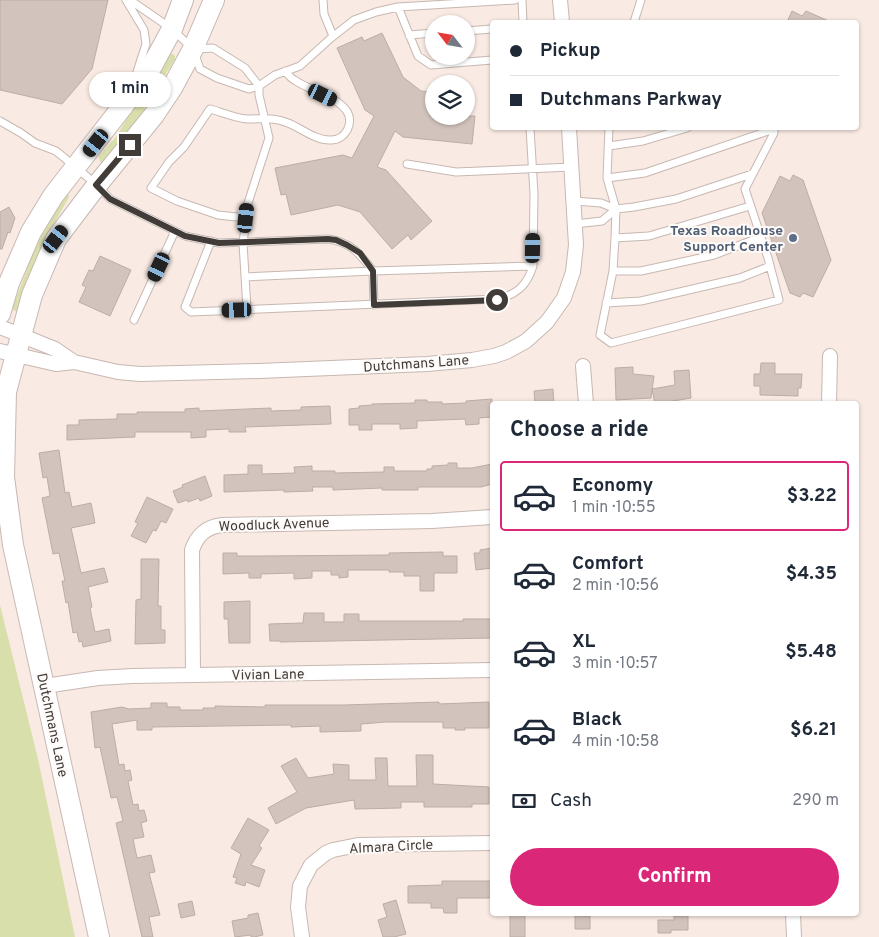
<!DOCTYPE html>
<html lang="en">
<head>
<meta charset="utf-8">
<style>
	:root { --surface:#fff; --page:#f2f2f3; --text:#1f2937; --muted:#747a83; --line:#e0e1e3; --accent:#db2777 }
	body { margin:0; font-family:Overpass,sans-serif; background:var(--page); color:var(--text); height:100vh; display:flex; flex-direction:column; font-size:19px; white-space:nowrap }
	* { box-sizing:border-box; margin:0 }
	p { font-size:16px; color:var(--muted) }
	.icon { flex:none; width:28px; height:28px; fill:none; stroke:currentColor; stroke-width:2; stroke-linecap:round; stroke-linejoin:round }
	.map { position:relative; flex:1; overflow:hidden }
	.drawer { position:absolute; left:490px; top:401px; width:369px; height:515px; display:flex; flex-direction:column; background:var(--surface); border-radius:5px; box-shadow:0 1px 4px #0004 }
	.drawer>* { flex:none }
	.top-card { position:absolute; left:490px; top:20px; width:369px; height:110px; border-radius:5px; box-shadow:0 1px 4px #0004; display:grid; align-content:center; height:110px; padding:0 20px; background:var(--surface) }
	.needle { width:32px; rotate:301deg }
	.tools { position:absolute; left:425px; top:15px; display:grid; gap:10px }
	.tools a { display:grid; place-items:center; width:50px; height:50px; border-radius:50%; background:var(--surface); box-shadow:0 1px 4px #0004; font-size:25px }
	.end { position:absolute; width:22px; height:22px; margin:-11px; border:6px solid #423c39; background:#fff; box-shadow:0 0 0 2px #fff }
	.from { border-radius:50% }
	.bubble { position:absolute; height:35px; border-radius:18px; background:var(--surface); box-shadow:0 1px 4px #0004; font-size:16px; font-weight:700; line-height:35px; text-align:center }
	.car { position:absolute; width:15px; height:30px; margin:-15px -8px; border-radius:6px; box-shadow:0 0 4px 1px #0007; background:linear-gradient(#222 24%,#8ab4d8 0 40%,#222 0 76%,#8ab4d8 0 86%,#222 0) }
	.top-card b { display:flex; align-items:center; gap:18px; height:48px; font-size:19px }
	.top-card b+b { border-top:1px solid var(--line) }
	.top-card i { width:12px; height:12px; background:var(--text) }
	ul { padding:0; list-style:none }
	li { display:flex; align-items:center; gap:15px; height:70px; margin:0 10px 8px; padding:0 10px; border:2px solid transparent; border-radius:5px }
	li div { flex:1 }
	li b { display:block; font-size:19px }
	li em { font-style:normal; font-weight:700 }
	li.current { border-color:var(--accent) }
	li>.icon { width:45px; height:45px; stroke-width:1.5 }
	h2 { padding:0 20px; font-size:22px; line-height:60px }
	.pay { display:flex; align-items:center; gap:12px; height:55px; padding:0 20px; font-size:19px }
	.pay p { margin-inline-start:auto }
	.cta { display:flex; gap:10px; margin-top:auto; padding:10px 20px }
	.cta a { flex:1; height:58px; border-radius:30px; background:var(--accent); color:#fff; font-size:20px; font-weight:700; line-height:58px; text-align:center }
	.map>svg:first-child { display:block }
	.green { fill:#d8dfab }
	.building { fill:#d3c3bd; stroke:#bcada7 }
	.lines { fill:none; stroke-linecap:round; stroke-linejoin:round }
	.lane-casing { stroke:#c7b8b2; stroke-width:9 }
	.street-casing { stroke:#c7b8b2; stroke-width:16 }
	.secondary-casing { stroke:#c7b8b2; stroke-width:22 }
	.lane { stroke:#fff; stroke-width:7 }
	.street { stroke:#fff; stroke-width:14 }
	.secondary { stroke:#fff; stroke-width:20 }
	.route { stroke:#423c39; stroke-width:6 }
	.service-dot { fill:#5c6f8a; stroke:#fdfaf8; stroke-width:2 }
	.labels { text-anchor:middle; stroke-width:4; stroke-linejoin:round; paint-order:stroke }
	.service-label { font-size:14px; font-weight:bold; fill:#4e5e75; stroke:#fdfaf8; text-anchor:end }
	.street-label { font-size:14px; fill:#423c39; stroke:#fdfaf8 }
</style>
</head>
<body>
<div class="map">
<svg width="879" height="937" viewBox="0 0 879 937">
	<rect width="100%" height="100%" fill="#f9eae3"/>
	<path class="green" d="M170 52 175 56V59L123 143 105 163 100 162 99 156 116 137 137 101Z
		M68 193 69 196 68 199 43 243 39 260 19 312 13 310V306L29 264 39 228Z
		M0 605 38 759 75 937H0Z"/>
	<path class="building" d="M0 0H108L92 69 62 104 0 90Z
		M792 11 802 16 806 11 831 22H787Z
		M382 33 403 77 421 91 434 92V116H475L472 144 403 137 395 131 377 167 386 170 432 221 411 240 408 235 392 249 360 212 338 205 291 215 286 194 281 195 275 168 343 155 352 158 374 116 365 110 337 48 362 37 364 41Z
		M793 175 803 180 831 260 813 297 803 293 800 297 790 293 762 213 780 176 790 181Z
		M9 207 15 218 10 233 8 232 2 249H0V212Z
		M100 256 131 270 110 316 79 302 86 287 82 285 89 270 93 271Z
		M761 363H775V374H802L801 388H798V396L760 395V386H754V374H760Z
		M633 367V374L654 376 651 398 616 400 615 368Z
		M689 370 691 398 655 404 652 389 675 385 674 371Z
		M553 389 554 404H535L534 391Z
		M492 399V417L479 418V424L466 425 465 419 417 421V428L400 429V424H372V430H359V425H349V409L359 408V406L372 405V404L415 403V400H427V402H442V404L466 403V401Z
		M330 406 331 424 245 427 246 432H229V429L206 430V437L191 438V432H135V437L67 440V425H79V420L117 419V414H137V412H185V409L199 408V411L271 408V411L301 410V407Z
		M59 450 65 493 69 492 72 507 91 503 95 523 71 528 81 573 104 568 108 582 88 587 92 607 90 608 95 632 109 629 111 641 83 647 82 641 79 642 77 632 73 633 68 602 66 603 62 581H65L59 553 53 554 42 498 50 496 47 477 43 478 39 453Z
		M448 463H457V468H472L492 464V484L481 487H418V490H382V488L333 490V487H312L313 491 284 492V490L224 492V475L248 474V465H262V474L295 473 294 467 312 466V471H335V473L384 472V467H394V471H427V469H432V466L448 465Z
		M205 476 212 496 200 501 199 498 188 502 187 500 178 503 173 491 183 487 182 485Z
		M147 497 173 509 166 523 161 521 156 531 153 530 146 543 131 536 138 523 135 522Z
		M492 548V568L476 570 474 553H480V550Z
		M443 552V556H457V573H434V591H420V576H404V572H389V570H348V577L339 578V575H331V571H312V578L294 579V573L261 574V578H249V573L223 574V553H237V556H260L389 555V553Z
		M141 559H159L158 606H161V630H165V643L135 644 136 600 141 599Z
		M250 601V643H229L228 619H224V602Z
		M304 613H324V622H344V614H359V621H463V619H492V638L280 642V641H270L269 624 303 623Z
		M439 702V704L489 702V728H465V730H455V728H443V722H386L361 724V731L320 732V726L291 727V725L152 727V730H137V720L112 724 119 765 124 764 125 771 130 770 132 780 128 781 133 805 138 804 139 811 144 810 147 821 141 823 144 837 133 839 137 858 151 855 155 872 149 873 160 915 149 917 153 937H142L116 823 123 821 117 797 111 798 100 747 95 748 91 712 122 707 129 709 151 708V703H167V707H180V710H203V708H215V706L265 707V705H344Z
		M416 755H433V784L489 787V804H472V807H424V802H401V808L355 809 354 800 306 808 276 824 268 808 297 792 281 766 296 758 308 778 334 774 333 764 349 765V780H376L375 758H387L388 786H417Z
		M248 818 269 830 259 846 262 848 251 865 265 870 259 887 246 882 245 886 235 883 237 878 233 877 241 854 231 848Z
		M442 881H492V898H457V913H444L443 908H431V903H408V886L442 885Z
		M396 900 406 934 394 937H383L378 920 387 917 383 904Z
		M192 901 195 915 181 918 178 904Z
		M258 913 263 935 254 937H251V935L235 937 232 921 248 918V915Z
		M510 914H525V937H510Z
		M575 916H590V929H575Z
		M674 916H688V930H671V933H658V920H674Z"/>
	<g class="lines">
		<g class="lane-casing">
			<path id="lane" d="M126 0 144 30 146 44 135 78
				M130 0 172 29 193 49 200 69 217 78 249 89 259 86 275 75 300 66 331 38 354 20 376 12 398 7 515 0
				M323 0 324 14 333 36
				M522 0 523 22
				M398 7 418 56 431 65 492 60
				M634 22 641 0
				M466 31 492 29
				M409 35 434 33
				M197 49 213 48 245 68 259 86V95L269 138 248 203 243 243 247 309
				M0 121 21 133 35 143 56 151 97 185 110 199 185 236 219 243 328 239C351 242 360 254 373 271L533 266
				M609 128 607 178 616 209 615 238 613 271 600 335 611 343 779 300 768 258 745 189 774 133V128
				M609 146 643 141 687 128
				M407 164 456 172 572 167
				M607 178 645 173 774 129
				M574 201 601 203 616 209 634 207 676 199 752 174
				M246 218 218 215 177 201 151 188 169 162 184 147 210 109C221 112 235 118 247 119 262 119 274 117 288 123 301 128 316 141 331 140 346 140 355 122 346 110 334 95 311 91 296 81 292 79 288 75 285 71
				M575 224 602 221 616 209
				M615 238 649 236 750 206
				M211 241 185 307 191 312 497 299C516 295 527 286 533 266L534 194 530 128
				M613 271H641L714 255 761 237
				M245 277 373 271 374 305
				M606 303 641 301 740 278 770 266
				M134 320 175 231"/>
		</g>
		<g class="street-casing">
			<path id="street" d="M560 0 562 22
				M0 327 55 349 74 362
				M0 351 56 364 74 362 118 372 140 374 259 371 427 364 472 360 494 356 506 352 526 341 547 322 564 298 573 272 576 245 569 128
				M583 366 586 404
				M829 404 830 356
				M193 674 192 550C197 535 206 527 222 525L432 521 492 517
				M45 686 98 678 132 676 492 670
				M793 914 794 937
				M302 937 298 907 300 886 311 865 326 853 333 850 358 845 492 843"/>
		</g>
		<g class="secondary-casing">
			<path id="secondary" d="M0 314 9 283 31 232 53 196 147 75 172 29 183 0
				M99 937 13 545 4 477 6 392 32 295 56 239 97 185 154 115 172 88 193 49 214 0"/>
		</g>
		<use href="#lane" class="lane"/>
		<use href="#street" class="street"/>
		<use href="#secondary" class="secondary"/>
	</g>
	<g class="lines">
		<path class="route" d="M130 145 96 185 110 199 185 236 219 243 328 239 336 240 347 245 360 253 373 271 374 305 497 300"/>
	</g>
	<circle class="service-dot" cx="793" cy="238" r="5"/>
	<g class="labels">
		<g class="service-label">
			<text x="783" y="235">Texas Roadhouse<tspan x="783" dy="16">Support Center</tspan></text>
		</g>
		<g class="street-label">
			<text transform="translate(416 363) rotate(-4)" y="5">Dutchmans Lane</text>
			<text transform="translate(274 524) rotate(-2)" y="5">Woodluck Avenue</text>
			<text transform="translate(268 674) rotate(-1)" y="5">Vivian Lane</text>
			<text transform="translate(53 725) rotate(78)" y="5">Dutchmans Lane</text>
			<text transform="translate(391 846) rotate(-3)" y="5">Almara Circle</text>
		</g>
	</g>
</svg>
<div class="tools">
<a><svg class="needle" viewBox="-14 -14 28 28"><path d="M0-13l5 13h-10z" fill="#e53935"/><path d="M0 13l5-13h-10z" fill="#747a83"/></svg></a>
<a><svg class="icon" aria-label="layers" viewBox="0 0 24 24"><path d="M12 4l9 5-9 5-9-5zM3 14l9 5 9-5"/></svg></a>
</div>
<i class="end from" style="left:497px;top:300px"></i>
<i class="end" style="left:130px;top:145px"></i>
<div class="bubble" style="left:89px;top:72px;width:82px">1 min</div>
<i class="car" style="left:323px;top:95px;rotate:116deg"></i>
<i class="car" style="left:96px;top:143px;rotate:218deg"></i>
<i class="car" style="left:246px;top:218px;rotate:6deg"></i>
<i class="car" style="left:56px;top:239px;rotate:37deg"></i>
<i class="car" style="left:533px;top:248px;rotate:1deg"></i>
<i class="car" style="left:159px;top:267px;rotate:205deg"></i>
<i class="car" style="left:237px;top:310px;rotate:268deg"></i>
<div class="top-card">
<b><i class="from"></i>Pickup</b>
<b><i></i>Dutchmans Parkway</b>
</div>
<section class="drawer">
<h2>Choose a ride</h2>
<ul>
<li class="current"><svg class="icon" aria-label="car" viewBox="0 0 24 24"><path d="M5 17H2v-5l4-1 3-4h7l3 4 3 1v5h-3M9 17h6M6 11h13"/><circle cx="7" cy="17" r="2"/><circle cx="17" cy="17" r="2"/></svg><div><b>Economy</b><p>1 min · 10:55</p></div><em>$3.22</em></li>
<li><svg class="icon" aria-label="car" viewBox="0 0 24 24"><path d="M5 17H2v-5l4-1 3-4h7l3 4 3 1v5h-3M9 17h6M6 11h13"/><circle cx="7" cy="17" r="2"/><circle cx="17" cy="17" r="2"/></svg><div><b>Comfort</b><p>2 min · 10:56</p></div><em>$4.35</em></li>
<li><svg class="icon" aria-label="car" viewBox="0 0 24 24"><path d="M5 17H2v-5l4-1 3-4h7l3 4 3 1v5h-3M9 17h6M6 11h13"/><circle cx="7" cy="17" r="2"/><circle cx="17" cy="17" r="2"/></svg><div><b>XL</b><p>3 min · 10:57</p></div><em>$5.48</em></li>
<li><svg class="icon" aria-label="car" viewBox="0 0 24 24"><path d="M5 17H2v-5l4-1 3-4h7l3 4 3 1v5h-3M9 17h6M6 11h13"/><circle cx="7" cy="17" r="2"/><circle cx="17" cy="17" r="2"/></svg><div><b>Black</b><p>4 min · 10:58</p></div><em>$6.21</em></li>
</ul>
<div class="pay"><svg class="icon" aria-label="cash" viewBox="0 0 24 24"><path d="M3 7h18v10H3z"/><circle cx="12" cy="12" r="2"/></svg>Cash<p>290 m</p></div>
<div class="cta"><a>Confirm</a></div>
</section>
</div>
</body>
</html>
